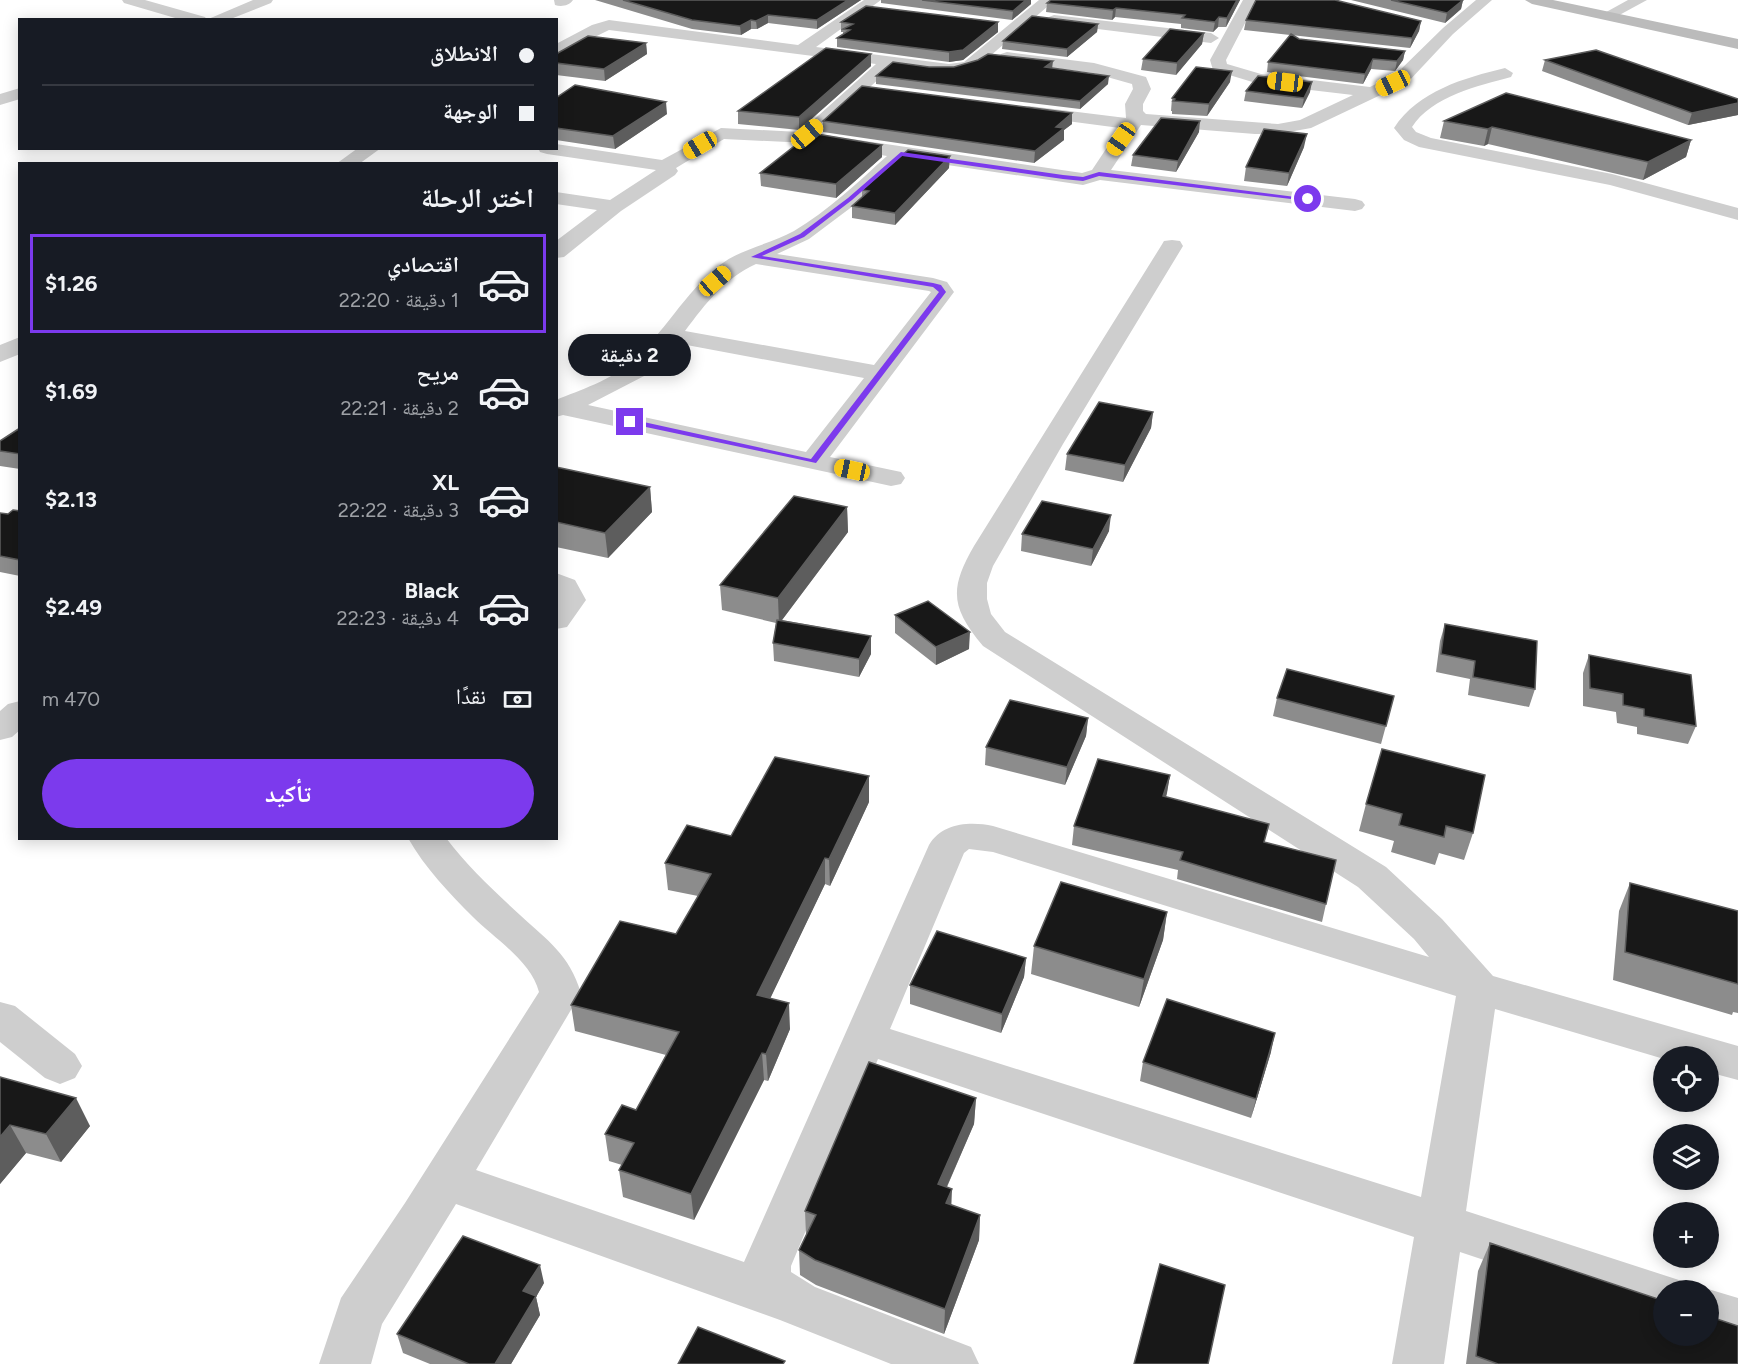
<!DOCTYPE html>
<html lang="ar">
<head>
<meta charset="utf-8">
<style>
	:root { --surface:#171b24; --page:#242831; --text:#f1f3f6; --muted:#9ea1a6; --line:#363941; --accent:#7c3aed }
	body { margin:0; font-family:Figtree,"Noto Naskh Arabic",sans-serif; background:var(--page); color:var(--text); direction:rtl; height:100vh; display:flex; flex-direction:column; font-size:22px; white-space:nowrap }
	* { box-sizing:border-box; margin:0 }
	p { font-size:20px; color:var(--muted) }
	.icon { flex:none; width:33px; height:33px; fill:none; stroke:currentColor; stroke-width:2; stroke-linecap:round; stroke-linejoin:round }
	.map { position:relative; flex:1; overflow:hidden; direction:ltr }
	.sheet { position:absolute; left:18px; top:162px; width:540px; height:678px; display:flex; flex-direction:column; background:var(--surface); border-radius:0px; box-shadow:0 3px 15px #0003; direction:rtl }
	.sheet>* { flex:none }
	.guide { position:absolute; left:18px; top:18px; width:540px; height:132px; border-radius:0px; box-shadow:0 3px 15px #0003; direction:rtl; display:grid; align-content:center; height:132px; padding:0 24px; background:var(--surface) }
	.controls { position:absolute; left:1653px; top:1046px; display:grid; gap:12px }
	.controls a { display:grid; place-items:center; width:66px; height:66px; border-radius:50%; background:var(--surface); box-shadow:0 3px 15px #0003; font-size:30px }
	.end { position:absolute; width:27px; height:27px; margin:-14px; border:8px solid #7c3aed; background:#fff; box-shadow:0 0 0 3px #fff }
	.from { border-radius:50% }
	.bubble { position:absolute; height:42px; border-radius:21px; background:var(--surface); box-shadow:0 3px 15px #0003; font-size:20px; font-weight:700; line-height:42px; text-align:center; direction:rtl }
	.car { position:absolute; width:18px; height:36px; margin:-18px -9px; border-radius:8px; box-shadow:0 0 4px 2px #0007; background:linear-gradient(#f5c518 24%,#345 0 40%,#f5c518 0 76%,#345 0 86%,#f5c518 0) }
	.guide b { display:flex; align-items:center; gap:21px; height:57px; font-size:22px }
	.guide b+b { border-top:2px solid var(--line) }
	.guide i { width:15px; height:15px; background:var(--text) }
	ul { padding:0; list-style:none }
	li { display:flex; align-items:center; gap:18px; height:99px; margin:0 12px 9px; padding:0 12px; border:3px solid transparent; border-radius:0px }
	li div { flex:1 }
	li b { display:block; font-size:22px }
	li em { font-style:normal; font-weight:700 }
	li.on { border-color:var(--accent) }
	li>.icon { width:54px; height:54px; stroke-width:1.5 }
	h2 { padding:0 24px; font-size:27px; line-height:72px }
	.pay { display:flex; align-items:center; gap:15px; height:66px; padding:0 24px; font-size:22px }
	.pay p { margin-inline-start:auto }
	.button { display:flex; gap:12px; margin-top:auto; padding:12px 24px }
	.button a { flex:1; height:69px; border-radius:36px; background:var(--accent); color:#fff; font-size:24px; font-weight:700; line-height:69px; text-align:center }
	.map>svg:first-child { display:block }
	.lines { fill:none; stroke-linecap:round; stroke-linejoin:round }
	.minor { fill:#cecece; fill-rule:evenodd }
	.tertiary { fill:#cecece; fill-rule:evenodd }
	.secondary { fill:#bbb; fill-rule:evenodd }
	.wall { fill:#8c8c8c }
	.shaded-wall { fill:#5d5d5d }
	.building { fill:#181818; stroke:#5d5d5d; stroke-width:1.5 }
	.route { fill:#7c3aed }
</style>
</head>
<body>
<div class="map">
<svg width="1738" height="1364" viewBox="0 0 1738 1364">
	<rect width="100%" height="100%" fill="#fff"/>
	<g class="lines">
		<path class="minor" d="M122 0H145L205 17 207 20H182L124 3Z
			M554 0H573C569 6 561 7 555 5Z
			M864 0H881L816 47 949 64 964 62 1039 0H1055L975 69 949 74 892 67 818 134 1082 173 1092 170 1120 128 1029 116 1023 115 1020 111 1023 107 1029 106 1126 118 1125 104 1133 89 1132 84 1093 73 1007 62 999 57 1001 54 1007 52 1094 63 1146 77 1151 89 1143 104V111L1146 114 1278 124 1300 120 1353 95 1259 84 1213 70 1210 60 1243 0H1257L1226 60 1227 64 1261 74 1370 87 1396 74 1443 28 1476 0H1492L1453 34 1408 82 1311 128 1278 134H1255L1141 125 1111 170 1355 199 1362 201 1365 205 1362 209 1355 211 1100 180 1083 185 907 159 857 203 809 239 777 254 933 278 947 282 954 292 830 457 901 472 905 478 901 484 891 486 563 415 556 417V400C580 390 611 380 630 363 664 334 684 293 720 265 740 249 771 244 794 231 828 211 858 182 887 156L808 143 724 139 676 168 678 171 675 175 621 211 564 257 556 258V241L597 210 556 204V192L610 200 656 170 547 154 540 152 538 148H556V144L662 160 721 128 800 132 876 64 609 30 556 56V44L592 25 609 20 798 45ZM756 264 929 291 931 292 874 365 685 331C706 303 725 278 756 264ZM676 343 864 378 806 452 588 405 646 375Z
			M1628 0H1647L1612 19H1602L1599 16Z
			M1054 15 1211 33 1219 38 1211 43 1049 23 1046 20 1049 17Z
			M1505 68 1513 73 1511 77C1478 86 1432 96 1412 127L1416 132 1431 138 1612 174 1738 208V220L1610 185 1419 147 1404 140 1394 128C1418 91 1464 78 1505 68Z
			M358 148H381L359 164H336Z
			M1172 240 1180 241 1183 246 1063 444 993 566 987 583V599L991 614 1005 632 1386 867 1442 919 1493 976 1738 1046V1080L1708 1072V1056H1664V1059L1495 1009 1466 1211 1682 1281 1686 1290H1664V1320L1460 1252 1444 1364H1392L1414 1237 878 1059 791 1266V1272L815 1287 971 1347 979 1364H891L780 1320 456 1204 382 1324 371 1364H319L341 1298 405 1203 539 992C531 961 495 939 473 917 449 893 425 868 408 838H446C468 867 494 891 520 915 548 941 569 954 581 993L476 1170 744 1262 929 845C942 823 970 821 993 826L1429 957 1414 939 1358 887 983 646C951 608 949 589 974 546L1161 246 1164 241ZM969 849 993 852 1456 996 1421 1197 890 1029 964 853Z
			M20 337V354L0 362V345Z
			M556 573 575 580 586 600 567 627 556 629Z
			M20 701V730L12 737 0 740V711L8 704Z
			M0 1002 15 1006 75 1054 82 1066 75 1078 60 1084 45 1078 0 1042Z
			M1708 1289 1738 1298V1346L1707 1335 1708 1290H1705Z"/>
		<path class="tertiary" d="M253 0H273L271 3 228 20H206Z
			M20 88V99L0 105V94Z"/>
		<path class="secondary" d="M1525 0H1553L1738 39V49L1532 4Z"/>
	</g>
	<path class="wall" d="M595 0H861L817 29 768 23 757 29H751L741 35 692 29Z
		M881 0H1031V4L1012 20 881 3Z
		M1051 0H1240L1226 27H1218L1213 32 1181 28V24L1115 17 1112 20 1046 12 1047 3Z
		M1351 0H1463L1461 9 1445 23Z
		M1246 20 1421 21 1419 31 1410 48 1291 35 1299 39 1405 51 1403 60 1395 71 1371 69 1363 84 1267 72 1268 62 1290 35 1244 30Z
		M841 22 998 32 963 60 949 62 837 47V38L843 34V32H841Z
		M1098 24 1097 32 1067 57 1002 49 1003 41Z
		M1204 33 1202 44 1176 75 1141 70 1143 59Z
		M646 43 647 54 605 81 556 75V54Z
		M871 54V66L799 130 738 124V111Z
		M1545 60 1738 99V115L1688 125 1542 71Z
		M929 67 1052 68 1108 84 1080 109 876 84V76Z
		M1230 82 1207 116 1172 114V111H1171L1172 98Z
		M1246 91 1310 92 1302 108 1244 101Z
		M556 98 667 114 615 149 556 140Z
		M823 121 1072 124 1064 130V140L1034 163 823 132Z
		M1444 121 1691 140 1686 157 1643 180 1488 144 1484 146 1440 138Z
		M1199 132 1176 172 1131 166 1133 155Z
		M882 145V157L836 198 761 186 760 173Z
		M1304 147 1287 186 1244 181 1246 167Z
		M949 168 895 225 852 218V206L862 197V190Z
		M1153 412 1151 428 1123 482 1065 470 1067 454Z
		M20 428V469L0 466V441Z
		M556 467 650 487 652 512 608 558 556 547Z
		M847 507 848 532 782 620 871 636V654L859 677 774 661 773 643 776 623 722 610 720 585Z
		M20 511V576L0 572V513L8 514Z
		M1109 531 1091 566 1021 551 1022 534Z
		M895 615 969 649 936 665 895 633Z
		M1445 624 1535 689 1529 707 1468 695 1470 679 1436 672 1440 641Z
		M1589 655 1696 726 1688 744 1637 734V727L1617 723 1616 712 1583 706V673Z
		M1394 696 1381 744 1273 716 1277 698Z
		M1088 718 1086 736 1065 785 985 765 986 747Z
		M1170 775 1166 797 1265 842 1326 904 1322 922 1177 879 1178 870 1072 845 1074 826Z
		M869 802 830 886 825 884 770 998 790 1029 768 1081 764 1080 694 1220 623 1197 619 1170 622 1165 609 1161 605 1134 636 1110 666 1055 575 1031 571 1005 676 934 698 896 668 890 665 863 731 836Z
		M1366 804 1473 833 1464 860 1439 853 1435 865 1391 852 1394 841 1359 831Z
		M1630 883 1738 911V1013L1733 1012 1732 1015 1613 980 1619 911Z
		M1167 912 1163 940 1139 1007 1031 974 1034 946Z
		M1026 958 1024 977 1001 1033 910 1004V985Z
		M1271 1052 1251 1118 1140 1081 1143 1062Z
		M0 1077 90 1126 61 1162 26 1153 0 1184Z
		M976 1098 974 1124 947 1187 951 1205 980 1215 979 1240 944 1334 816 1285 800 1275 799 1250 806 1235 805 1211Z
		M1490 1243 1738 1364H1466L1478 1271Z
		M544 1283 536 1297 540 1315 511 1364H430L403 1353 397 1334Z"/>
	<path class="shaded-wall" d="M848 0H861L817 29V20Z
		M1026 0H1031V4L1012 20 1013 11Z
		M1237 0H1240L1226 27 1227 18Z
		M1463 0 1461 9 1445 23 1447 13Z
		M1116 8 1115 17 1112 20 1113 10Z
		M768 15V23L757 29 756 21Z
		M1219 17 1218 27 1213 32 1215 22Z
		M751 20V29L741 35 740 26Z
		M1421 21 1419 31 1410 48 1412 38Z
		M998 22V32L963 60 949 62V52Z
		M1098 24 1097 32 1067 57V49Z
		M1204 33 1202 44 1176 75 1177 63Z
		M646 43 647 54 605 81 604 69Z
		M1405 51 1403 60 1395 71 1397 61Z
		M871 54V66L799 130V117Z
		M1373 59 1371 69 1363 84 1365 74Z
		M1053 61 1052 69 1045 67Z
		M1232 71 1230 82 1207 116 1209 104Z
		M1109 76 1108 84 1080 109V101Z
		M1312 82 1310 92 1302 108 1304 98Z
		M666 102 667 114 615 149 613 136Z
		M1738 103V115L1688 125 1692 113Z
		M1072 113V124L1064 130V140L1034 163 1035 151 1056 127Z
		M1200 121 1199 132 1176 172 1178 161Z
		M1492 127 1488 144 1484 146 1488 129Z
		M1307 134 1304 147 1287 186 1289 173Z
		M1691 140 1686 157 1643 180 1648 162Z
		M882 145V157L836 198V184Z
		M950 156 949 168 895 225V213Z
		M1153 412 1151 428 1123 482 1125 465Z
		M650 487 652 512 608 558 605 533Z
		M847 507 848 532 779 624 778 598Z
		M1111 515 1109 531 1091 566 1093 549Z
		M970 632 969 649 936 665V647Z
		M871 636V654L859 677V659Z
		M1088 718 1086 736 1065 785 1067 767Z
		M1170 775 1167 793 1161 814 1163 796Z
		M869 776V802L830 886 829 859Z
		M825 858V884L759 1022 757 995Z
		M1167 912 1163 940 1139 1007 1144 979Z
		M1026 958 1024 977 1001 1033 1002 1014Z
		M789 1003 790 1029 768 1081 766 1054Z
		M1275 1033 1271 1052 1251 1118 1256 1099Z
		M762 1053 764 1080 694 1220 691 1194Z
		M76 1098 90 1126 61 1162 46 1134Z
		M976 1098 974 1124 937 1209 938 1184Z
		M10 1125 26 1153 0 1184V1137Z
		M952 1189 951 1214 946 1203Z
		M980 1215 979 1240 944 1334 945 1309Z
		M540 1265 544 1283 536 1297 540 1315 511 1364H495L523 1291Z"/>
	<path class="building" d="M623 0H848L817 20 768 15 756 21 751 20 740 26 692 20Z
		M922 0H1026L1013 11Z
		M1051 0H1237L1227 18 1219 17 1215 22 1182 18 1185 15 1116 8 1113 10 1047 3Z
		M1256 0H1335L1421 21 1412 38 1246 20Z
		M1391 0H1463L1447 13Z
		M866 6 998 22 963 50 949 52 837 38 850 30 843 29 853 24 841 22Z
		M1032 16 1098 24 1067 49 1003 41Z
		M1170 29 1204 33 1177 63 1143 59Z
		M1291 34 1299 39 1405 51 1397 61 1373 59 1365 74 1268 62Z
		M588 36 646 43 604 69 556 63V54Z
		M826 48 871 54 799 117 738 111Z
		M1596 50 1738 99V103L1692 113 1545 60Z
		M988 54 1053 61 1045 67 1109 76 1080 101 876 76 893 62 929 67H954L978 60Z
		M1196 67 1232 71 1209 104 1173 101 1175 99 1172 98Z
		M1258 76 1312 82 1304 98 1246 91Z
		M575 85 666 102 613 136 556 128V98Z
		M862 86 1072 113 1056 127 1064 128 1035 151 823 121Z
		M1506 93 1691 140 1648 162 1492 127 1488 129 1444 121Z
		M1161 118 1200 121 1178 161 1133 155Z
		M1264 129 1307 134 1289 173 1246 167Z
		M811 133 882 145 836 184 760 173Z
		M908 150 950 156 895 213 852 206 869 191 862 190Z
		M1099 402 1153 412 1125 465 1067 454Z
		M20 428V454L0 451V441Z
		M556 467 650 487 605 533 556 522Z
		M794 496 847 507 778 598 720 585Z
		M1042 501 1111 515 1093 549 1022 534Z
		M13 510 20 511V560L0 556V513L8 514Z
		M928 601 970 632 936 647 895 615Z
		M777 620 871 636 859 659 773 643Z
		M1445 624 1537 641 1535 689 1473 677 1475 661 1441 654Z
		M1589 655 1691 675 1696 726 1644 716V709L1623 705V694L1590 688Z
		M1287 669 1394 696 1386 726 1277 698Z
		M1010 700 1088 718 1067 767 986 747Z
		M1382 749 1485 775 1473 833 1446 826 1444 837 1399 825 1402 814 1366 804Z
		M775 757 869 776 829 859 825 858 757 995 789 1003 766 1054 762 1053 691 1194 619 1170 634 1143 605 1134 622 1105 636 1110 679 1032 571 1005 620 921 676 934 711 874 665 863 687 825 731 836Z
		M1098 759 1170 775 1163 796 1269 824 1264 842 1336 860 1326 904 1180 860 1183 852 1074 826Z
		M1061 882 1167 912 1144 979 1034 946Z
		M1630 883 1738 911V984L1625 952Z
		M937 931 1026 958 1002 1014 910 985Z
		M1167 999 1275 1033 1256 1099 1143 1062Z
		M869 1062 976 1098 938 1184 952 1189 946 1203 980 1215 945 1309 815 1260 799 1250 816 1215 805 1211Z
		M0 1077 76 1098 46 1134 10 1125 0 1137Z
		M463 1236 540 1265 523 1291 536 1296 495 1364H469L397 1334Z
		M1490 1243 1664 1301V1335H1708V1316L1738 1326V1364H1498L1476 1356Z
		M1160 1264 1225 1285 1208 1364H1134Z
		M698 1327 785 1361 783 1364H678Z"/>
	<path class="route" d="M901 152 1063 175 1083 177 1099 172 1311 199 1308 201 1099 176 1083 181 1063 179 902 156 852 200 804 237 762 256 933 283 941 285 946 292 816 463 627 423V420L630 419 811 459 939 292 933 287 751 257 800 234 848 198Z"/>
</svg>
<div class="controls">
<a><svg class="icon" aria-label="locate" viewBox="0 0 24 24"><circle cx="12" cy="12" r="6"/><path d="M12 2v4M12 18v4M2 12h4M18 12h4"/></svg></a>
<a><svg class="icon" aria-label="layers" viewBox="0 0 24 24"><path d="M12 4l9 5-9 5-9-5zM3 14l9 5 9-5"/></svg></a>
<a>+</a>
<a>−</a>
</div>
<i class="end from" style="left:1308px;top:199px"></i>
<i class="end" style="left:630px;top:422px"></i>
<div class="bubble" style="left:568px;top:334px;width:123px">2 دقيقة</div>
<i class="car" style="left:1285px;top:82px;rotate:277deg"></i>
<i class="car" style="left:1393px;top:83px;rotate:245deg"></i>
<i class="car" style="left:807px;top:134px;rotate:50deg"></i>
<i class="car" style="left:1121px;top:139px;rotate:215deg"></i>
<i class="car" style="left:700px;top:145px;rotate:239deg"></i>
<i class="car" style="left:715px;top:281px;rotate:49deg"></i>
<i class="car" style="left:852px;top:470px;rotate:282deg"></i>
<div class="guide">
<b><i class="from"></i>الانطلاق</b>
<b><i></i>الوجهة</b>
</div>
<section class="sheet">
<h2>اختر الرحلة</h2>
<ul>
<li class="on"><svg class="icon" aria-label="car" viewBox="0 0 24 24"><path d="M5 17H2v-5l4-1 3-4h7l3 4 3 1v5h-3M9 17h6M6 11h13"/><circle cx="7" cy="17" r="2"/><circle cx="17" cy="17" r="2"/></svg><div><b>اقتصادي</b><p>1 دقيقة · 22:20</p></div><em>$1.26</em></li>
<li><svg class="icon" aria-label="car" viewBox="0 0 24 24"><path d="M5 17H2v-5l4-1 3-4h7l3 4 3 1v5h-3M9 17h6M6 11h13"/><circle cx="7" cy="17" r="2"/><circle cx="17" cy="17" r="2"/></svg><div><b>مريح</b><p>2 دقيقة · 22:21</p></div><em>$1.69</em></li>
<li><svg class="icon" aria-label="car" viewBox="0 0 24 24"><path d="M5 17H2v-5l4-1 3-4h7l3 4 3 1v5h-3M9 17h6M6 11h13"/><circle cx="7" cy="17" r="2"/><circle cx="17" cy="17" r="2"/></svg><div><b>XL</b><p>3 دقيقة · 22:22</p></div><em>$2.13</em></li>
<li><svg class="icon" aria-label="car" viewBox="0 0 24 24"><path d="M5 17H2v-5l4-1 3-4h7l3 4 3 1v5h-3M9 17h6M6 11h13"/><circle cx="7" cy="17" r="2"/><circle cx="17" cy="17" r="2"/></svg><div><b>Black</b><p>4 دقيقة · 22:23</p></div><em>$2.49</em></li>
</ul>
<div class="pay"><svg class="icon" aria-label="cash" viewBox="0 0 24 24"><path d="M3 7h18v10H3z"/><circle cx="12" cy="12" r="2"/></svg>نقدًا<p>470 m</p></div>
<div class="button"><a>تأكيد</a></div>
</section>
</div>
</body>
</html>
